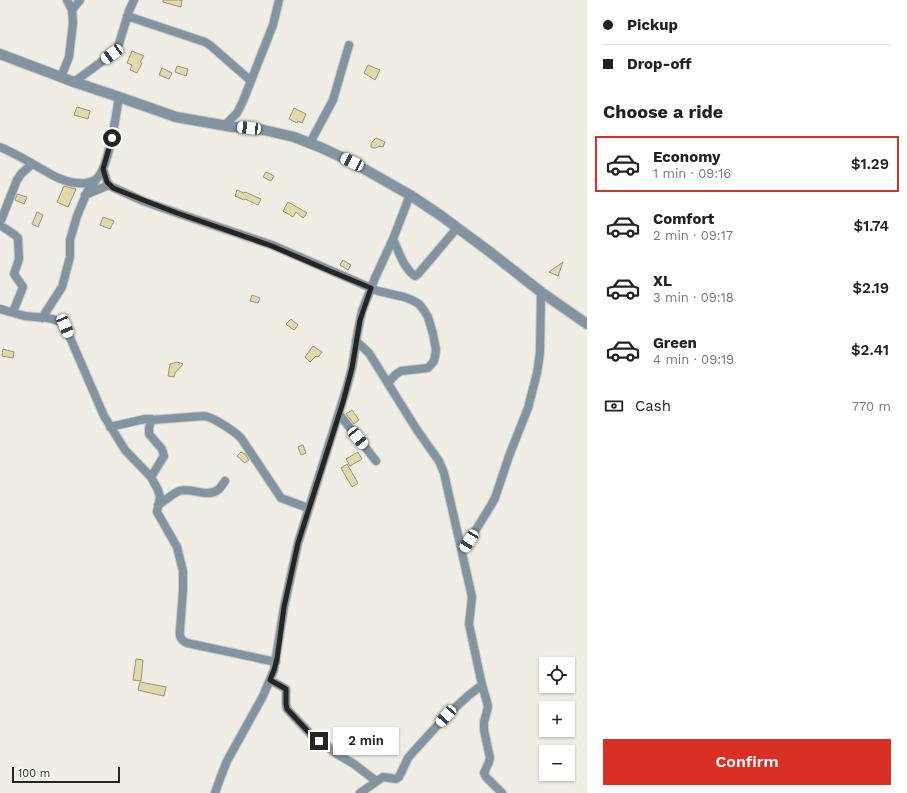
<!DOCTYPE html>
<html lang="en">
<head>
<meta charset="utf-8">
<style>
	:root { --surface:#fff; --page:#f2f2f2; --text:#222; --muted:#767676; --line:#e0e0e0; --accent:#d93025 }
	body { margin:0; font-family:"Work Sans",sans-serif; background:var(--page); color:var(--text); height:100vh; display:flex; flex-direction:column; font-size:15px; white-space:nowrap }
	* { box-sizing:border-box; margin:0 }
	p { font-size:13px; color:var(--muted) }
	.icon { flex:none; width:22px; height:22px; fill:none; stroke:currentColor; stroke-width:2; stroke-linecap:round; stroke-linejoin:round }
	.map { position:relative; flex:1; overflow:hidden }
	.panel { display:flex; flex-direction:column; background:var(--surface); width:320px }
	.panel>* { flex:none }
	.hud { display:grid; align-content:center; height:88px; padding:0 16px; background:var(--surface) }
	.fabs { position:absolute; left:539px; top:657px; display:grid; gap:8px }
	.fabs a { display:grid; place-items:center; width:36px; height:36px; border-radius:0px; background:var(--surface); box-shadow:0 1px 3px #0004; font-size:20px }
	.scale { position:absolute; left:12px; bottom:10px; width:108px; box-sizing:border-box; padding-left:4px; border:2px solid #262522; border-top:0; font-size:11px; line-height:14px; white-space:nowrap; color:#262522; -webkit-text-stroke:3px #fcfbf1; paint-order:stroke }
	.end { position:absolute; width:18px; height:18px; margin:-9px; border:5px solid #262522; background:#fff; box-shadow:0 0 0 2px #fff }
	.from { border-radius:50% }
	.bubble { position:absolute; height:28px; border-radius:0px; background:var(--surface); box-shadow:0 1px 3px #0004; font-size:13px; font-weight:600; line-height:28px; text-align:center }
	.car { position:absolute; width:12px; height:24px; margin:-12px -6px; border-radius:5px; box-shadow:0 0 3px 1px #0007; background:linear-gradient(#fff 24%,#345 0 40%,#fff 0 76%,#345 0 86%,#fff 0) }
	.hud b { display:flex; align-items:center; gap:14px; height:38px; font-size:15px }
	.hud b+b { border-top:1px solid var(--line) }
	.hud i { width:10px; height:10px; background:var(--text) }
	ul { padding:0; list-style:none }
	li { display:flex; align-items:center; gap:12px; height:56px; margin:0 8px 6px; padding:0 8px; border:2px solid transparent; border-radius:0px }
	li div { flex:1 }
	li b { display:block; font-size:15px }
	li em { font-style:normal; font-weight:600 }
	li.on { border-color:var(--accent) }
	li>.icon { width:36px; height:36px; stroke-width:1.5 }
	h2 { padding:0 16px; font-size:18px; line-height:48px }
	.pay { display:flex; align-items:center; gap:10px; height:44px; padding:0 16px; font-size:15px }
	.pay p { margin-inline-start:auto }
	.primary-button { display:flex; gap:8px; margin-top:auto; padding:8px 16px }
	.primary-button a { flex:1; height:46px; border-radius:0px; background:var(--accent); color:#fff; font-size:16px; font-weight:600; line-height:46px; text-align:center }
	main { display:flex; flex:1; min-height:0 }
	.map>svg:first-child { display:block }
	.building { fill:#e2d9a5; stroke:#939289 }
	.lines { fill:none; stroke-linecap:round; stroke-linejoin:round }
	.minor-casing { stroke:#cbc9c1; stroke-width:10 }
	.tertiary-casing { stroke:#cbc9c1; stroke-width:12 }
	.minor { stroke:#8094a2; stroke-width:8 }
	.tertiary { stroke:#8094a2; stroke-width:10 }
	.route { stroke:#262522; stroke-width:5 }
</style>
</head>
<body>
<main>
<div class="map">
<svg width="587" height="793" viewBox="0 0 587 793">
	<rect width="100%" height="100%" fill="#efede4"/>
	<path class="building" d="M163 0H182L181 7 163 2Z
		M132 51 144 56 140 62 142 63 137 73 130 70 132 65 127 63Z
		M368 65 380 70 375 80 364 73Z
		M177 66 188 69 186 76 175 72Z
		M162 68 172 73 169 79 159 75Z
		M77 107 90 111 88 119 74 115Z
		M294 108 306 114 302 123 298 121 297 123 289 119Z
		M376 138 385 142 383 147 379 146 376 148H373L371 147V144L372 142Z
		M266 172 274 176 271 181 263 177Z
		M64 186 76 189 68 207 57 202Z
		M237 190 244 193 245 192 261 199 258 205 245 199 244 200 235 196Z
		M17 194 27 197 24 204 15 200Z
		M288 202 290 203 307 213 303 218 296 212 293 217 283 211Z
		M37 212 43 215 38 227 32 224Z
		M103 217 114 221 110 229 100 225Z
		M343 260 351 265 348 270 340 265Z
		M563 262 558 276 549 272Z
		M252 295 260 298 258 303 250 301Z
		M291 319 298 325 294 330 286 324Z
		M313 346 322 352 318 357 316 356 310 362 305 357Z
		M3 349 14 352 13 358 2 356Z
		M177 362 183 364 175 373 174 377 168 376 170 364Z
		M352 410 359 420 354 424 346 414Z
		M303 445 306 453 301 455 298 447Z
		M241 452 245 454 249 460 245 463 237 456Z
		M358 452 362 459 350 466 346 459Z
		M347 464 358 483 352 487 341 468Z
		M136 659 143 660 141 681 133 680Z
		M140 682 166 687 164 696 138 690Z"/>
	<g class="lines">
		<g class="minor-casing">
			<path id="minor" d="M72 10 80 0
				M127 16 205 42 211 46 251 81
				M61 77 69 57 73 23 72 10 67 0
				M74 82 116 51 118 47 129 11 134 0
				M225 125 237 113 243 101 273 25 279 0
				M310 143 333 100 349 45
				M0 147C19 155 36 166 54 176 65 181 73 184 86 183 89 182 92 182 95 180 109 171 116 114 119 97
				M103 169 107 182 110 186 143 201 177 213 272 245 378 291 404 297 412 300 419 304 423 309 428 317 433 334 436 350 435 356 434 361 428 368 401 371 395 375 388 383
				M85 195 109 185
				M0 223 17 180 21 174 32 164
				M0 225 15 235 18 238 19 259 14 274 23 287 13 312
				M393 239C399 252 404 269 415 276L418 274 457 228
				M0 309C8 311 17 314 25 316 38 318 56 316 65 326L104 416 125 450 151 477 158 490 160 497 157 512 177 547 183 571V590L180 630C179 637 181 640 187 643L276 662
				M42 318 62 287 70 257V240L77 216 87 192 96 180
				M356 341 369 353 417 430 439 461 444 473 472 597 469 624 482 685 487 702 488 707 484 722V730L490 758 489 762 484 773 486 777 502 793
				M339 414 376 461
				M151 420 204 416C213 417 234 431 241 438L281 498 308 508
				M110 427 145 419H151V421L149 428V434L162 449 164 456 151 477
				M158 505C165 501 172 494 179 491 192 487 208 499 219 489 221 487 223 484 225 481
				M462 552 490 507 495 498 509 456 528 408 537 373 540 353 541 292
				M270 680 286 689V704L287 709 316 740 318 741 323 740 330 749 335 753 354 764 376 781
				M215 793 221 776 227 761 263 696 274 670 284 607 298 543 346 390 352 368 358 330 362 311 375 278 393 239 410 195
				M360 793 383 777 396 779 399 777 408 758 414 751 446 716 469 695 482 685"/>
		</g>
		<g class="tertiary-casing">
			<path id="tertiary" d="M0 54 74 82 119 97 176 117 233 127 264 130 294 137 322 148 352 162 410 195 440 215 490 252 541 292 587 324"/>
		</g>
		<use href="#minor" class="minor"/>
		<use href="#tertiary" class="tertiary"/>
	</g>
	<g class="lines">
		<path class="route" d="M112 138 103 169 107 182 113 188 143 200 177 213 272 246 330 271 371 288 360 320 352 368 343 402 298 543 284 607 277 659 274 670 270 680 286 689V704L287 709 316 740 319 741"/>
	</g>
</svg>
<div class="fabs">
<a><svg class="icon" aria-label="locate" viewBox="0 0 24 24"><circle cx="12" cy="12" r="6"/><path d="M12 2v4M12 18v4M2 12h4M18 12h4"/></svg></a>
<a>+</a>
<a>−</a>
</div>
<div class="scale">100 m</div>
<i class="end from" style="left:112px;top:138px"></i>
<i class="end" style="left:319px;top:741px"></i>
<div class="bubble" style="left:333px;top:727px;width:66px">2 min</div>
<i class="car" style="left:112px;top:54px;rotate:234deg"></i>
<i class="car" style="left:249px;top:128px;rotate:276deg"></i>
<i class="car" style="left:352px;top:162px;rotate:296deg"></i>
<i class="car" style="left:65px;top:326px;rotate:157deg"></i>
<i class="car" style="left:358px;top:438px;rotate:141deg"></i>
<i class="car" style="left:469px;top:541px;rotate:212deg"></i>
<i class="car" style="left:446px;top:716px;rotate:222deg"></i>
</div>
<section class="panel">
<div class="hud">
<b><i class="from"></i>Pickup</b>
<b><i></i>Drop-off</b>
</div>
<h2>Choose a ride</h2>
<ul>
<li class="on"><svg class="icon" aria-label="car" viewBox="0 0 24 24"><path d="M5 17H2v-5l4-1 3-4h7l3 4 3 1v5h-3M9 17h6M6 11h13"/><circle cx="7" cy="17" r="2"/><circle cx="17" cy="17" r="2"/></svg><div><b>Economy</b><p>1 min · 09:16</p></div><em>$1.29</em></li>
<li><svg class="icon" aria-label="car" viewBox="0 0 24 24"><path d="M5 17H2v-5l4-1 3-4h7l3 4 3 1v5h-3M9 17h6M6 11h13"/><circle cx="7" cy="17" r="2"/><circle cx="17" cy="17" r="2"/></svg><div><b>Comfort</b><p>2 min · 09:17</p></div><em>$1.74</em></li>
<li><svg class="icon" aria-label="car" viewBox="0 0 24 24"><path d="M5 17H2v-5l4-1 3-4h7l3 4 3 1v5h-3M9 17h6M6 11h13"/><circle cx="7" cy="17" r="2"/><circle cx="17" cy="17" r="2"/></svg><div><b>XL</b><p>3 min · 09:18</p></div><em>$2.19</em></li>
<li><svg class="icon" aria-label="car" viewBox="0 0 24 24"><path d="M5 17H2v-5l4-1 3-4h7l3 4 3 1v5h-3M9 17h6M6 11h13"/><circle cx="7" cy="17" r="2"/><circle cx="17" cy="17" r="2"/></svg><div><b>Green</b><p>4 min · 09:19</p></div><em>$2.41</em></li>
</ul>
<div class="pay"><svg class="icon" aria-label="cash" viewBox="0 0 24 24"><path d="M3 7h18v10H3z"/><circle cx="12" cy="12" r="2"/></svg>Cash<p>770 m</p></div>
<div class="primary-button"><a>Confirm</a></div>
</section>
</main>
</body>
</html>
